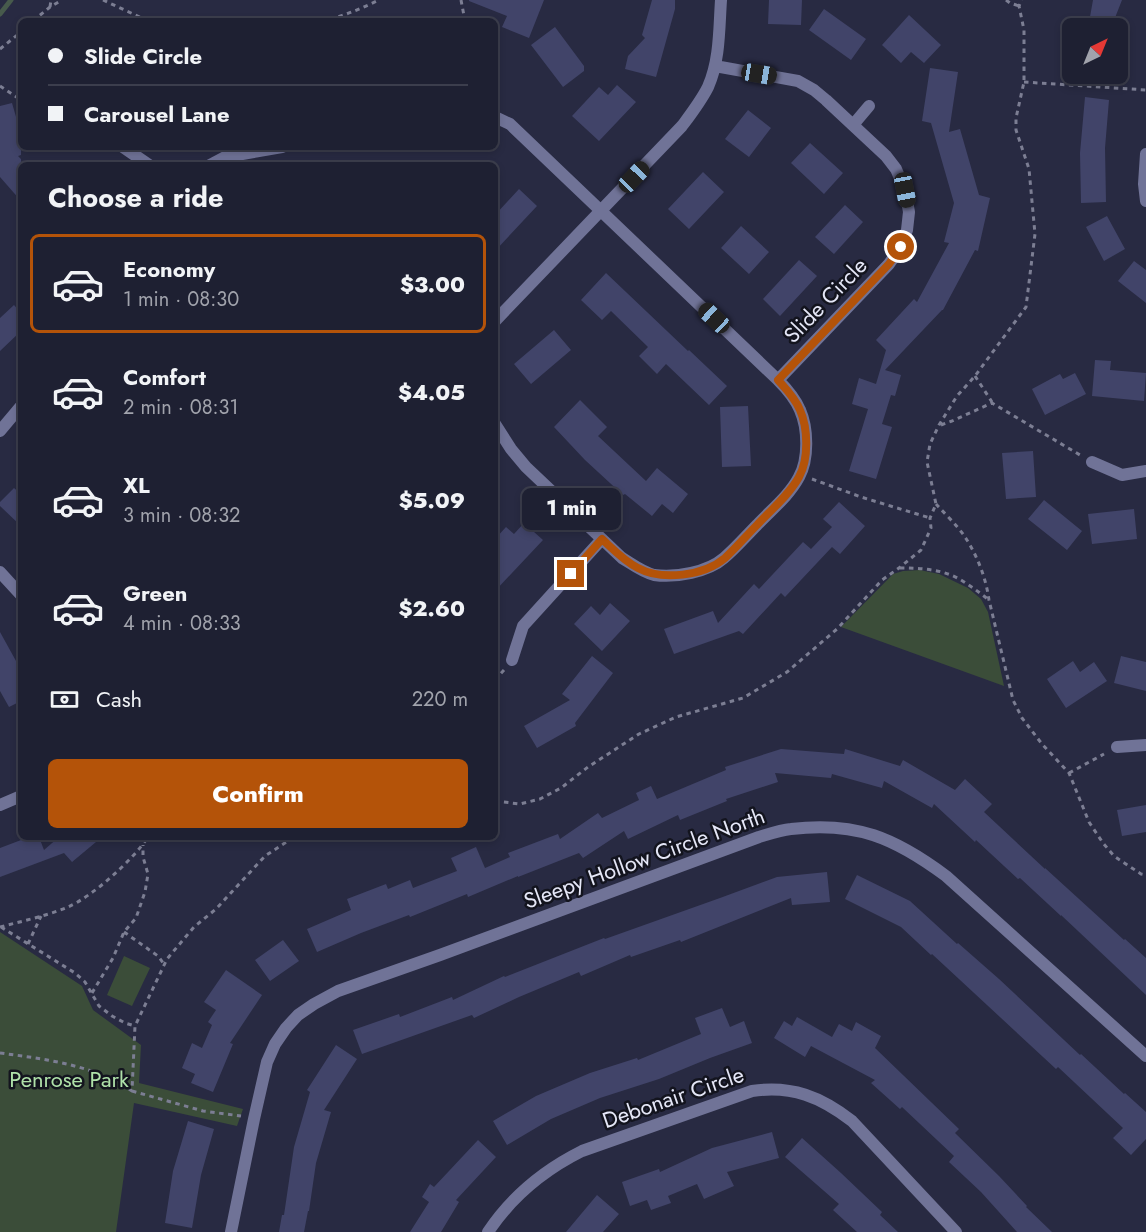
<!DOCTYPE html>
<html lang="en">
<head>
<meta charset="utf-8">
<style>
	:root { --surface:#1e2032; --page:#26283a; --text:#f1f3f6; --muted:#a1a3ac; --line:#3c3e4d; --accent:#b45309 }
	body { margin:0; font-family:Jost,sans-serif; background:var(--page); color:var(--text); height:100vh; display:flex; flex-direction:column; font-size:22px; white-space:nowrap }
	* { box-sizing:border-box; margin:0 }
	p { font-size:20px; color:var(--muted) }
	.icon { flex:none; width:33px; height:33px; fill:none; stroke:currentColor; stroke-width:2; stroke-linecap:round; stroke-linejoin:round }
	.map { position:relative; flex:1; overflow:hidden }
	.side { position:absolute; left:18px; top:162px; width:480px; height:678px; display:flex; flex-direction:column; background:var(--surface); border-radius:9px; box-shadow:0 3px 9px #0003,0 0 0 2px var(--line) }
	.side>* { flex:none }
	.top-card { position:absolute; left:18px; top:18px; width:480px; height:132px; border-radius:9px; box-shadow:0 3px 9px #0003,0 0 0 2px var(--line); display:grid; align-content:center; height:132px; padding:0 30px; background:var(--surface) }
	.needle { width:39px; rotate:43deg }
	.buttons { position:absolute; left:1062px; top:18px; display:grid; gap:12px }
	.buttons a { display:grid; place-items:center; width:66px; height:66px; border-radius:9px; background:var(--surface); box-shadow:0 3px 9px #0003,0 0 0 2px var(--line); font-size:30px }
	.end { position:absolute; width:27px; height:27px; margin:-14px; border:8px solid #b45309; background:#fff; box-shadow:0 0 0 3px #fff }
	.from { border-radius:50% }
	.bubble { position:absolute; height:42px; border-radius:9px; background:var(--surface); box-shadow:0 3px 9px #0003,0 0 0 2px var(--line); font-size:20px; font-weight:800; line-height:42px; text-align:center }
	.car { position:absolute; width:18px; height:36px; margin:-18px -9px; border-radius:8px; box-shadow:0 0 4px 2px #0007; background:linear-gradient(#222 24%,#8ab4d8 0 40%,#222 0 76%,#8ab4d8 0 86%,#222 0) }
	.top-card b { display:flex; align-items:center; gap:21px; height:57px; font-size:22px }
	.top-card b+b { border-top:2px solid var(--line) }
	.top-card i { width:15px; height:15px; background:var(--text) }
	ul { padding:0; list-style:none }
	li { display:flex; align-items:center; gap:18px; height:99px; margin:0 12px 9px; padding:0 18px; border:3px solid transparent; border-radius:9px }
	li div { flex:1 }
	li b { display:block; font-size:22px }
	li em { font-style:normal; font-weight:800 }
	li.current { border-color:var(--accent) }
	li>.icon { width:54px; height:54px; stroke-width:1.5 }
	h2 { padding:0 30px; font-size:27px; line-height:72px }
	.pay { display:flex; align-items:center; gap:15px; height:66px; padding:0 30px; font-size:22px }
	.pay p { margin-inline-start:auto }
	.primary-button { display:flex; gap:12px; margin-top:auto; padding:12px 30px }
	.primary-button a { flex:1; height:69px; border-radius:9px; background:var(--accent); color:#fff; font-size:24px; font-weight:800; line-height:69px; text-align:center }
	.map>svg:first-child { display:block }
	.green { fill:#3b4d39 }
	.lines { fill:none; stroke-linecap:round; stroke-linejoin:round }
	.stream { stroke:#475a4c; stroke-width:5 }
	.building { fill:#414469 }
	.path { stroke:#7c7e93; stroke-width:3; stroke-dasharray:4.5 4.5; stroke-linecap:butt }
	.minor { stroke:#707397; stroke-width:12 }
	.route { stroke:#b45309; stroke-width:8 }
	.labels { text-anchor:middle; stroke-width:5; stroke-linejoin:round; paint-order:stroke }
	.street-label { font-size:22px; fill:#e5e7f7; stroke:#13141e }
	.park-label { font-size:22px; fill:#afe1a9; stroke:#13141e }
</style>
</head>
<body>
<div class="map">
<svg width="1146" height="1232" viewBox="0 0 1146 1232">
	<rect width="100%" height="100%" fill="#282a42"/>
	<path class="green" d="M920 570 939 574 968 588 981 599 988 612 1004 686 841 627 893 574 903 571Z
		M0 932 82 986 93 1010 141 1045 139 1083 243 1109 237 1126 134 1103 116 1232H0Z
		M124 956 150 968 132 1006 107 995Z"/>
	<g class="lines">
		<path class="stream" d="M0 14 11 0"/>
	</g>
	<path class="building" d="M469 0H544L529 38 502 27 507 16 469 1Z
		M652 0H675V9L656 77 625 69 628 56 645 38 642 35Z
		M769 0H802L801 25 768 24Z
		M1093 0H1122L1111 28H1088Z
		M824 9 866 39 851 60 809 30Z
		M909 15 941 45 924 63 911 52 901 63 882 45Z
		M555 27 584 66V71L563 87 531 45Z
		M930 68 958 72 949 132 960 129 979 195 990 198 978 251 975 250 943 310H942L885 370 901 375 895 396 891 395 882 424 892 427 876 479 849 471 868 409 852 404 859 378 876 384 886 350 876 340 914 299 917 302 949 243 944 242 954 203 931 123 922 121Z
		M617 85 636 102 599 141 572 116 599 87 608 95Z
		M1085 97 1109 100 1105 148 1106 202 1081 203 1080 153Z
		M12 103 21 134V155L18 156 21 159V201L0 177V106Z
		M748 110 771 128 749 157 725 139Z
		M810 143 843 173 824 194 791 163Z
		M703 172 724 192 689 229 668 209Z
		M519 189 537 206 495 251V215Z
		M845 205 863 222 834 254 815 237Z
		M1107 216 1125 249 1104 261 1086 227Z
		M741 226 769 252 749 274 721 248Z
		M799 260 817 276 780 316 763 299Z
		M1134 261 1146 270V303L1118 281Z
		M606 273 688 351 689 350 727 386 709 405 666 364 657 374 639 356 648 347 611 311 602 320 581 300Z
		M14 305 21 313V331L0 351V318Z
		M554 330 571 350 531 384 514 364Z
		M1095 360 1111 361 1110 370 1146 373 1144 401 1092 396Z
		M1075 373 1086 394 1045 415 1032 389 1060 374 1063 379Z
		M580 400 607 427 598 436 646 481 657 468 688 494 673 513 662 504 652 516 625 494 623 495 585 460 554 427Z
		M748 406 751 466 722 467 720 407Z
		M1033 451 1036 497 1006 499 1002 453Z
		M14 488 21 494V526L0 506V502Z
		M1044 500 1082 531 1067 550 1028 519Z
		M839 502 865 526 840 554 832 547 785 597 781 593 743 634 739 631 674 654 664 629 713 611 718 623 754 584 759 589 803 542 811 549 832 527 823 519Z
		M1134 509 1137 539 1092 544 1088 514Z
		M524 523 543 540 495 591V539L506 527 514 534Z
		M610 603 630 621 602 651 574 624 591 606 600 615Z
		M0 632 21 670V701L9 707 0 691Z
		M592 656 613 673 575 723 576 726 537 748 524 726 570 700 562 694Z
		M1121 656 1146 662V691L1114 683Z
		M1073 661 1080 672 1094 662 1107 681 1066 708 1047 679Z
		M781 749 844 754 845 749 900 766 903 760 955 790 965 779 992 804 984 812 1045 869V868L1124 940 1125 939 1146 958V995L1061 915V916L1020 878 1018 879 976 840 975 842 934 804 932 808 884 781 882 788 832 774 831 778 775 773 778 782 726 799 727 801 680 820 678 815 628 839 624 831 583 858 579 853 518 877V876L468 897 467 894 410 917 409 915 361 933 317 952 307 929 351 910 347 899 386 884 388 889 410 880 413 888 457 871 451 858 476 847 485 868 510 857 508 853 558 834 560 839 598 813 602 818 639 800 636 793 651 786 657 799 726 770 725 767Z
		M1146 805V832L1122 836 1117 810Z
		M29 837H39L44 850 59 837H102L72 862 64 853 0 877V848Z
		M827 872 830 902 792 905 791 898 681 942 680 940 631 957 630 955 581 976 579 972 519 997 474 1018 472 1015 362 1054 353 1030 399 1014 400 1017 452 997 453 1000 504 976 505 977 604 938 605 939 720 898 777 877Z
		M857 875 910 901 957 944 958 943 999 979 1080 1055 1081 1054 1124 1094 1125 1093 1146 1112V1139L1131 1155 1113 1138 1123 1128 1058 1067 1056 1069 932 954 931 955 901 927 845 899Z
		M283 940 299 961 270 981 255 960Z
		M226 970 262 995 230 1043 233 1044 213 1092 191 1083 195 1074 182 1068 192 1043 202 1048 212 1025 208 1022 216 1010 204 1002Z
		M722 1008 730 1027 744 1021 752 1043 710 1058 659 1079 600 1098 551 1119 507 1145 493 1121 536 1096 590 1073 637 1058 638 1060 701 1034 695 1018Z
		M797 1017 832 1037 839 1024 852 1031 856 1022 881 1036 875 1048 959 1129 955 1133 999 1176 1027 1206 1026 1207 1052 1232H1017L981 1192 949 1162 954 1156 902 1107 900 1109 871 1083 875 1080 811 1046 805 1057 774 1038 784 1021 792 1026Z
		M336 1045 357 1059 324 1110 331 1112 316 1163 309 1211H308L304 1232H279L282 1215H284L294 1147 310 1092 307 1090Z
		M188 1121 214 1129 201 1175 192 1228 165 1223 173 1171Z
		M772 1132 779 1158 727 1172 734 1186 704 1199 697 1184 668 1196 671 1203 651 1210 647 1200 630 1206 622 1182 659 1169 660 1172 712 1148Z
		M802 1138 841 1173 882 1212 880 1215 898 1232H857L833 1210 839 1204 785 1157Z
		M478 1140 496 1157 456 1200 459 1202 441 1232H410L429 1202 422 1197 430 1184 434 1187Z
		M597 1195 619 1214 603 1232H566Z"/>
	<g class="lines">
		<path class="path" d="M103 0 144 19 159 21
			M461 0 465 21
			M1006 0 1010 3 1019 6
			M50 7 51 0
			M33 21 50 7 62 0
			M321 21C342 17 360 9 379 0
			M0 49 21 32
			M1024 82 1146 90
			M0 86 21 100
			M975 376 992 402
			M941 425 952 421 992 403 1080 455
			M812 479 861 497 930 518
			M936 504C945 514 957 525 965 537 977 555 986 578 989 600L1013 700 1022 718 1042 744 1069 773 1089 822 1103 843 1114 856 1141 874 1146 875
			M900 568C920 568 943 569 961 580 971 586 980 593 989 600
			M495 680 504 670
			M1069 773 1104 754
			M495 801 520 804 540 799 561 788 588 767 639 734 676 717 743 698 787 672 837 629 882 580 899 568 921 550 931 528 930 518 936 504 927 462 930 444 939 425 957 396 975 376 1026 307 1035 234 1029 169 1016 130V118L1024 82V30L1019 6 1022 0
			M0 927C23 921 46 916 68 907 93 896 133 860 148 837
			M1 927 75 973 85 982 99 1006 112 1016 125 1023 135 1026
			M124 932 158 956 164 964
			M28 944 41 916
			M92 993 113 958 124 932 136 918 145 892 148 874 143 857V845
			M0 1053C45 1059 94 1065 132 1091L135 1026 167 959 194 927 216 909 265 856 294 837
			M132 1091 203 1111 241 1116"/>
		<path class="minor" d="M715 66 798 81 814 90 826 100 886 156 896 169 905 190 909 212 907 230 901 247 889 264 778 380
			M495 117 510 124 778 380C787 389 795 398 800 410 808 428 809 459 799 477 789 496 771 510 757 525 746 536 736 548 724 558 708 572 676 578 654 575 642 572 632 564 622 558L526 467 511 449 495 424
			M853 125 869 106
			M123 147 149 165
			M1146 154 1144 184 1146 201
			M210 165 225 157 282 147
			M495 321 682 126C691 114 701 101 708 87 720 60 719 29 721 0
			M0 431 21 406
			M1092 462 1122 475 1146 471
			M0 572 21 595
			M512 660 523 626 602 539
			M1117 747 1146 745
			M0 805 21 796
			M231 1232 254 1119 267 1062 275 1044 286 1028 298 1015 314 1004 338 991 440 955 759 837C769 834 780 830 791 829 856 821 895 838 946 876L1146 1056
			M488 1232C512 1196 544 1170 582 1151L752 1091C792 1085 821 1097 852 1121L956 1232"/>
	</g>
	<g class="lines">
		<path class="route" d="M571 574 602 539C613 549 624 561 638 568 662 581 704 576 725 558 736 548 746 536 757 525 771 510 789 495 799 477 809 459 808 428 800 410 795 398 786 389 778 380L889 264 901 247"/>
	</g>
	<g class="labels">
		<g class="street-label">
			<text transform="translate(825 300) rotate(-46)" y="8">Slide Circle</text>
			<text transform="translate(644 858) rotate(-20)" y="8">Sleepy Hollow Circle North</text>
			<text transform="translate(673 1097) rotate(-19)" y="8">Debonair Circle</text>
		</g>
		<g class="park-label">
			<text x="69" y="1087">Penrose Park</text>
		</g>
	</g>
</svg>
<div class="buttons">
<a><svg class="needle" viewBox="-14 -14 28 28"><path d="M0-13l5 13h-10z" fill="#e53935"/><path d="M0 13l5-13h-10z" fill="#a1a3ac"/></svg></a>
</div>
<i class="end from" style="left:901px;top:247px"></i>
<i class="end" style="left:571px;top:574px"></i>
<div class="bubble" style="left:522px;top:488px;width:99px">1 min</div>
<i class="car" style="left:759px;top:74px;rotate:99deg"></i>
<i class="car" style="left:634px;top:177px;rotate:44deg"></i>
<i class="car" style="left:905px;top:190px;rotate:169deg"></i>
<i class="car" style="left:714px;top:318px;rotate:313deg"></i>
<div class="top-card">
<b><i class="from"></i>Slide Circle</b>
<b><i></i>Carousel Lane</b>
</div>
<section class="side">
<h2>Choose a ride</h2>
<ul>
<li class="current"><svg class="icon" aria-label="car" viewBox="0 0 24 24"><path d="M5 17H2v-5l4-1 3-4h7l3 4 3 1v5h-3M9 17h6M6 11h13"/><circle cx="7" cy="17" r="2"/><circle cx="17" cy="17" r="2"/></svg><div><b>Economy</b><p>1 min · 08:30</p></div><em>$3.00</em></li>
<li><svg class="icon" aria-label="car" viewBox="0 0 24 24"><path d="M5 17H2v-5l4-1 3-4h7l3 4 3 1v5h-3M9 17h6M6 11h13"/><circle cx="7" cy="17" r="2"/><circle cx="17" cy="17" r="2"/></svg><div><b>Comfort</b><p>2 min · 08:31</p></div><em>$4.05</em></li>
<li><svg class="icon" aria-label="car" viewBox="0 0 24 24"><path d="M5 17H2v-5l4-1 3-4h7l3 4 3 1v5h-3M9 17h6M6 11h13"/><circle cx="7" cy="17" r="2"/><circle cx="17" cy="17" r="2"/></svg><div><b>XL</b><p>3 min · 08:32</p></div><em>$5.09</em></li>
<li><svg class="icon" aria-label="car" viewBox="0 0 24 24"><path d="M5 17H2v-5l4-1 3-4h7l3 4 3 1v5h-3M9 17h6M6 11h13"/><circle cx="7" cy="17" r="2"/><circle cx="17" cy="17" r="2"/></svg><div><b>Green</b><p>4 min · 08:33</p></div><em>$2.60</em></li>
</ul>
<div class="pay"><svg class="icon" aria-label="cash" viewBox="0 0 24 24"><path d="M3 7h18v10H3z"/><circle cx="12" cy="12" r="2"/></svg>Cash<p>220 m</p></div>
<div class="primary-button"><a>Confirm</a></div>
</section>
</div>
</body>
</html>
